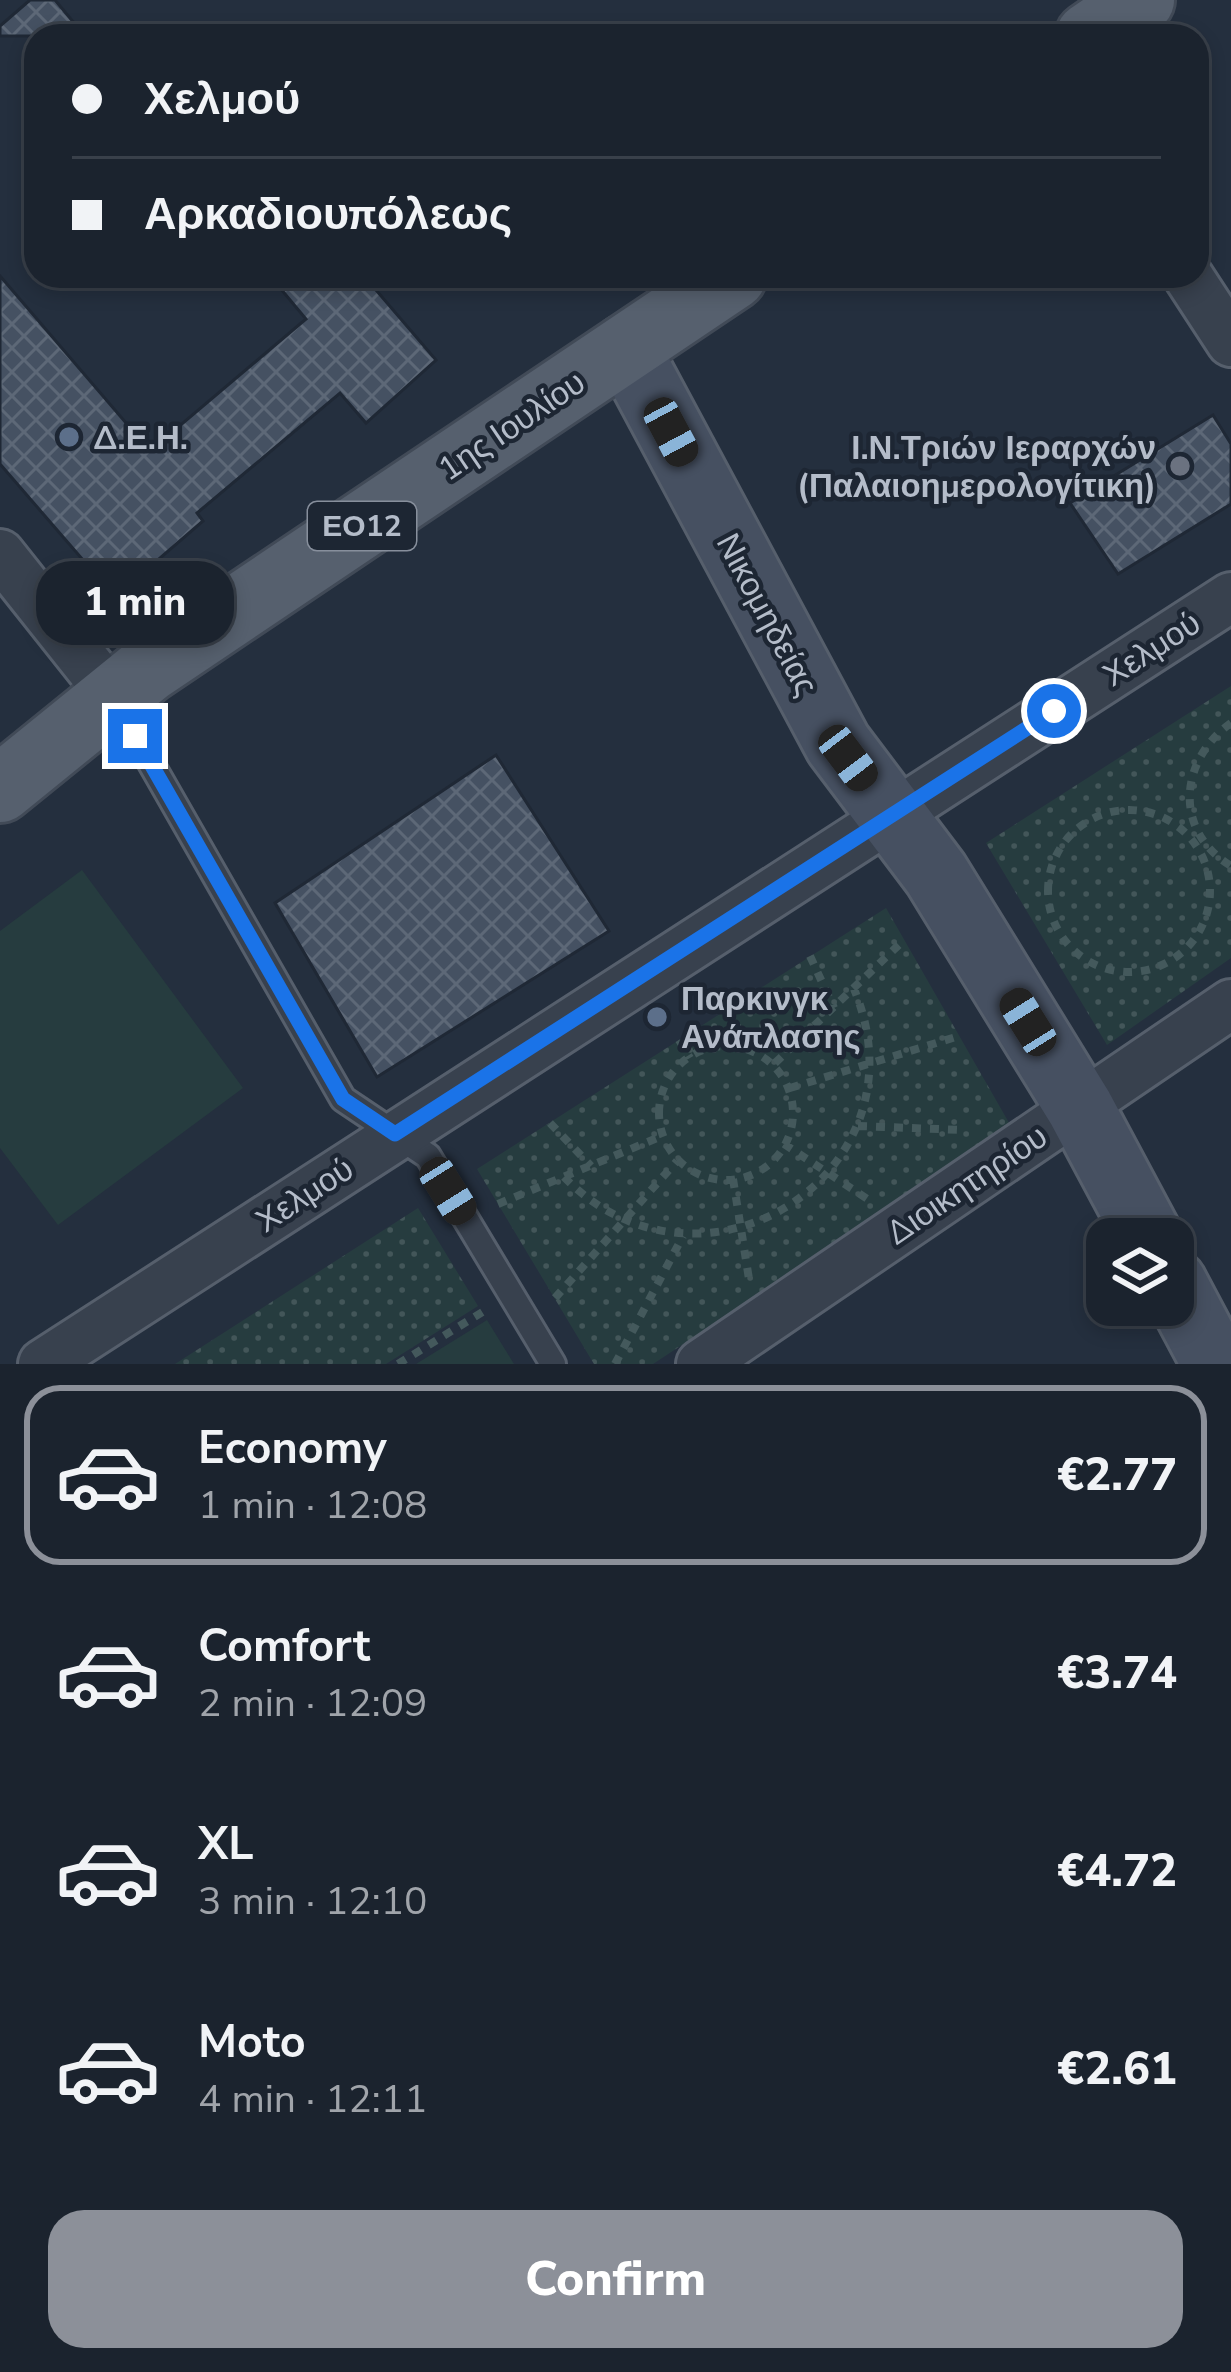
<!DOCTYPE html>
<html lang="en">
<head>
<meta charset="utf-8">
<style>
	:root { --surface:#1b232e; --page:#282f3a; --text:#f1f3f6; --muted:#a0a4aa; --line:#39404a; --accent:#8c9099 }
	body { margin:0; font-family:"Nunito Sans",sans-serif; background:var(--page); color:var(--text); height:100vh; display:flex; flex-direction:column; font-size:45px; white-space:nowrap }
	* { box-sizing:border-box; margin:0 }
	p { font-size:39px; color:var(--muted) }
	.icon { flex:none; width:66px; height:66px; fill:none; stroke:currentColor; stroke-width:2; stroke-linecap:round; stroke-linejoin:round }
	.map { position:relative; height:1364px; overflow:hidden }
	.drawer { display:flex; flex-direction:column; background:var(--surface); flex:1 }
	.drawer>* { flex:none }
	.hud { position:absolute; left:24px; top:24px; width:1185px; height:264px; border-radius:36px; box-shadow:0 6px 18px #0003,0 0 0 3px var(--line); display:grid; align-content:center; height:264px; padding:0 48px; background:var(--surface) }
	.tools { position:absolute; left:1086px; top:1218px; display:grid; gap:24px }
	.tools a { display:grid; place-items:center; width:108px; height:108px; border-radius:24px; background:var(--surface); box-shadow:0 6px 18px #0003,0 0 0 3px var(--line); font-size:60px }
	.end { position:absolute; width:54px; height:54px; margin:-27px; border:15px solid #1a73e8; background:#fff; box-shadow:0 0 0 6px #fff }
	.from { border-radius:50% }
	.bubble { position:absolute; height:84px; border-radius:36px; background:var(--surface); box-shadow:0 6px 18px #0003,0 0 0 3px var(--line); font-size:39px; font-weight:800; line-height:84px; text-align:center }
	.car { position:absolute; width:36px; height:72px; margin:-36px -18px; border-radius:15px; box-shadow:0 0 9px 3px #0007; background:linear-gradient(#222 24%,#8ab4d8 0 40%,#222 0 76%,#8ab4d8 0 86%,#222 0) }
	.hud b { display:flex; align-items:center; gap:42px; height:114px; font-size:45px }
	.hud b+b { border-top:3px solid var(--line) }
	.hud i { width:30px; height:30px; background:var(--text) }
	ul { padding:21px 0 0; list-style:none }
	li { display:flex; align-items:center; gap:36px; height:180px; margin:0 24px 18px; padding:0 24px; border:6px solid transparent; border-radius:36px }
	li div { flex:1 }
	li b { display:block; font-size:45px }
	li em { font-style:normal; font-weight:800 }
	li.selected { border-color:var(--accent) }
	li>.icon { width:108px; height:108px; stroke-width:1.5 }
	.primary-button { display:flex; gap:24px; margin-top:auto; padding:24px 48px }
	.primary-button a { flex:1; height:138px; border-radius:36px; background:var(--accent); color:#fff; font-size:48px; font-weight:800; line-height:138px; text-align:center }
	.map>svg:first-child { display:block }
	.park { fill:url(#park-dots) }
	.garden { fill:#263c3f }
	.building { fill:url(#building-cross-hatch); stroke:#1f2835; stroke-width:3 }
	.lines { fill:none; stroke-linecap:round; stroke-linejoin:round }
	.lane-casing { stroke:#565f6c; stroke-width:30 }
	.street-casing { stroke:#565f6c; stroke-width:54 }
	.secondary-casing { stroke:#565f6c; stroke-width:72 }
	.primary-casing { stroke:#414a57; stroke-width:72 }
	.path { stroke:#44595c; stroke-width:8; stroke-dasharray:9 9; stroke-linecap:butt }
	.lane { stroke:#38414e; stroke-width:24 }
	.street { stroke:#38414e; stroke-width:48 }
	.secondary { stroke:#465061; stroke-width:66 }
	.primary { stroke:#56606e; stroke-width:66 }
	.route { stroke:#1a73e8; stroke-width:15 }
	.service-dot { fill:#5c6f8a; stroke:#1d2633; stroke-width:4.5 }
	.worship-dot { fill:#6b7280; stroke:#1d2633; stroke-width:4.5 }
	.labels { text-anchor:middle; stroke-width:9; stroke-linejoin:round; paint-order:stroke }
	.shield { fill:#1d2633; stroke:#878f9c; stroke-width:3 }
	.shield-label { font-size:30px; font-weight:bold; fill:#b4bcc9 }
	.street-label { font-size:33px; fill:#b4bcc9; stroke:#1d2633 }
	.poi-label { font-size:33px; font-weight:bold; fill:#b4bcc9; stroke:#1d2633; text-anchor:start }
</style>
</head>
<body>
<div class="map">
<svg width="1231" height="1364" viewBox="0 0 1231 1364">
	<defs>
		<pattern id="park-dots" width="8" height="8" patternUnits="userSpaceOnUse" patternTransform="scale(3)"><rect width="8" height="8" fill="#263c3f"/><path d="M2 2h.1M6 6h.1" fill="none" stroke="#435659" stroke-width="1.8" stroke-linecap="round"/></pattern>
		<pattern id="building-cross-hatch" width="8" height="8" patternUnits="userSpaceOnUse" patternTransform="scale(3)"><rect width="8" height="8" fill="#455162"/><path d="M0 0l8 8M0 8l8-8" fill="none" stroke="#5d6877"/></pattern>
	</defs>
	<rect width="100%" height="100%" fill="#242f3e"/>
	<path class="park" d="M1231 686V958L1107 1045 986 843Z
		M886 908 1012 1128 653 1364H594L477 1169Z
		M418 1208 478 1306 386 1364H175Z"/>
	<path class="garden" d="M82 870 243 1088 58 1225 0 1148V931Z
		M487 1320 514 1364H416Z"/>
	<path class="building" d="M30 0H55L85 36H0V26Z
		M0 276 150 451 306 319 270 276H364L436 360 366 423 340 393 197 513 203 521 115 597 0 464Z
		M1213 415 1231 444V504L1118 574 1070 503Z
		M496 755 609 931 377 1077 275 903Z"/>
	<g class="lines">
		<g class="lane-casing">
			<path id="lane" d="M113 697 343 1099 428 1156 553 1364"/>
		</g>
		<g class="street-casing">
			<path id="street" d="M1188 276 1231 342
				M0 554 112 695
				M43 1364 1231 597
				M701 1364 1231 1004"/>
		</g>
		<g class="secondary-casing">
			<path id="secondary" d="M626 348 838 744 936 874 1080 1108 1150 1239
				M1173 1283 1216 1364"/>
		</g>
		<g class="primary-casing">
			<path id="primary" d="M1089 36 1141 0
				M0 789 148 669 733 276"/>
		</g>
		<path class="path" d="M1231 723C1179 760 1173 831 1231 866
			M1048 891a81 81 0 1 1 162 0a81 81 0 1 1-162 0Z
			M810 956 834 1008
			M679 1040 690 1058
			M659 1113a67 67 0 1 1 134 0a67 67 0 1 1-134 0Z
			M775 1063 904 940
			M790 1088 959 1036
			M550 1123 591 1166
			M858 1126 964 1130
			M784 1144 869 1200
			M564 1177C702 1318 931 1173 854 989
			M733 1179 749 1279
			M498 1204 662 1136
			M555 1298 677 1161
			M398 1364 484 1311
			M615 1364 683 1236"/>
		<use href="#lane" class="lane"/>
		<use href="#street" class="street"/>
		<use href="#secondary" class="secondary"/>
		<use href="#primary" class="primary"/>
	</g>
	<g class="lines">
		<path class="route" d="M135 736 343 1099 395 1134 1054 711"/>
	</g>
	<g class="service-dot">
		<circle cx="69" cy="437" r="12"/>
		<circle cx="657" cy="1017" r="12"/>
	</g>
	<circle class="worship-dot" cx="1180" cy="466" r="12"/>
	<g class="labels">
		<rect class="shield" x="308" y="502" width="108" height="48" rx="9"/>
		<g class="shield-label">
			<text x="362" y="536">ΕΟ12</text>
		</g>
		<g class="street-label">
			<text transform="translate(511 425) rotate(-34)" y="12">1ης Ιουλίου</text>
			<text transform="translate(768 614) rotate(62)" y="12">Νικομηδείας</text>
			<text transform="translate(1151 648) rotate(-33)" y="12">Χελμού</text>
			<text transform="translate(966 1184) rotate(-34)" y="12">Διοικητηρίου</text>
			<text transform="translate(304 1194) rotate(-33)" y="12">Χελμού</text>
		</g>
		<g class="poi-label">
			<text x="93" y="449">Δ.Ε.Η.</text>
			<text x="1156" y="459" text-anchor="end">Ι.Ν.Τριών Ιεραρχών<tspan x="1156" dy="38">(Παλαιοημερολογίτικη)</tspan></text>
			<text x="681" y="1010">Παρκινγκ<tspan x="681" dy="38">Ανάπλασης</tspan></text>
		</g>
	</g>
</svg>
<div class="tools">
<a><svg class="icon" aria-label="layers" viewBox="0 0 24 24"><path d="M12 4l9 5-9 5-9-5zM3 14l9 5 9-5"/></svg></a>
</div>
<i class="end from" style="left:1054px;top:711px"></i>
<i class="end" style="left:135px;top:736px"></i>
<div class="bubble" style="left:36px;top:561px;width:198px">1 min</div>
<i class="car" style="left:671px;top:432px;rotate:152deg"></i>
<i class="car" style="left:848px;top:758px;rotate:143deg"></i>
<i class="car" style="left:1028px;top:1022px;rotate:328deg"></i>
<i class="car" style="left:448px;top:1191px;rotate:148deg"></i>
<div class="hud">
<b><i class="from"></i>Χελμού</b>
<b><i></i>Αρκαδιουπόλεως</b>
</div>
</div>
<section class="drawer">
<ul>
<li class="selected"><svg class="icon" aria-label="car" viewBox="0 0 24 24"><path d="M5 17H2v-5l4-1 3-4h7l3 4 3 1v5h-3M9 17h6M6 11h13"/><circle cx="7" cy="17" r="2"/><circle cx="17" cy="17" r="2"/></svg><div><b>Economy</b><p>1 min · 12:08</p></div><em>€2.77</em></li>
<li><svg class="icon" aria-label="car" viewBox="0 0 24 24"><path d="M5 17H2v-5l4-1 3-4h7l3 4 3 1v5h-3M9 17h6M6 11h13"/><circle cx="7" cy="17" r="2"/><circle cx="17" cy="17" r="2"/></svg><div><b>Comfort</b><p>2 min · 12:09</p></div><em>€3.74</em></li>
<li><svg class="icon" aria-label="car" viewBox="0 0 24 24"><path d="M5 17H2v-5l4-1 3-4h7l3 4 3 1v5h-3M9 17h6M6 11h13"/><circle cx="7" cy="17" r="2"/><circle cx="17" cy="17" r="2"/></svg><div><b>XL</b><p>3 min · 12:10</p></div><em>€4.72</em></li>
<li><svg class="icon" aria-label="car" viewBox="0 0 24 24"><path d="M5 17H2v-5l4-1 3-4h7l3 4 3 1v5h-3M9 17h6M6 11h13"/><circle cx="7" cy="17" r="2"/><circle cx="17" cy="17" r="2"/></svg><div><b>Moto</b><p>4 min · 12:11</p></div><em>€2.61</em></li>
</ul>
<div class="primary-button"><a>Confirm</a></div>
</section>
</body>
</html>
